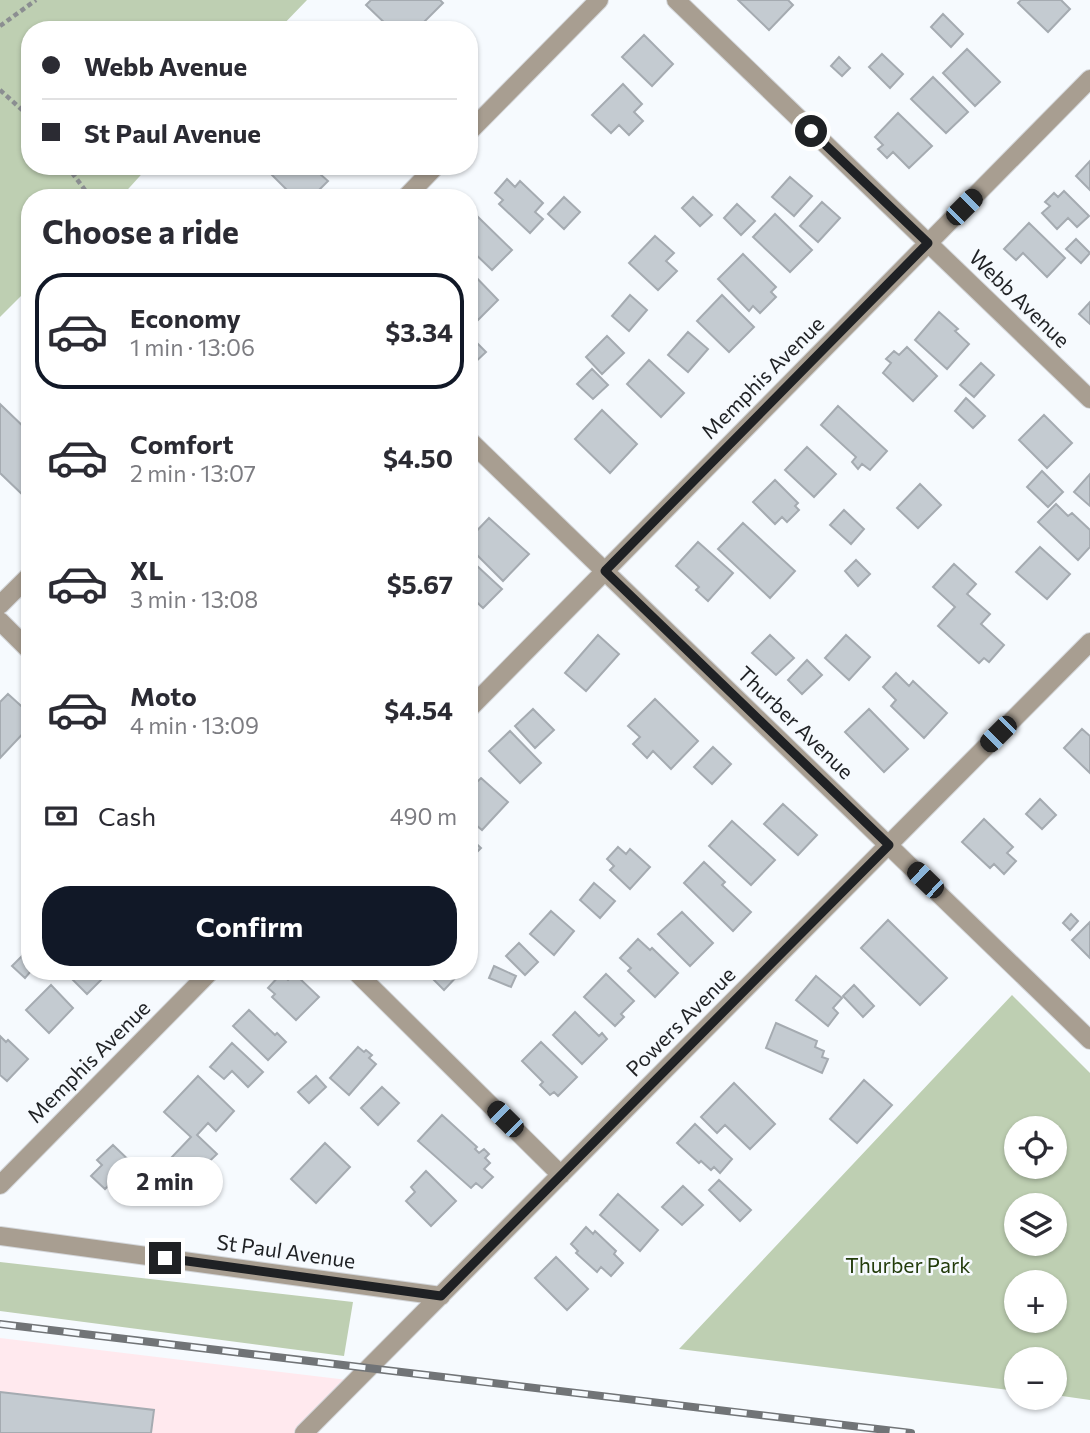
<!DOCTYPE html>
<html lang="en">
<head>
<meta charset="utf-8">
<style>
	:root { --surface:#fff; --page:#f7f7f7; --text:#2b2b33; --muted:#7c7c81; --line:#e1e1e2; --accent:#111827 }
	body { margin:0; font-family:Commissioner,sans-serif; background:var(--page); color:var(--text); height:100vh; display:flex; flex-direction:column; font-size:26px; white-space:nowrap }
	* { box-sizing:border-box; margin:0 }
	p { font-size:23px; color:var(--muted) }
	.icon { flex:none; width:38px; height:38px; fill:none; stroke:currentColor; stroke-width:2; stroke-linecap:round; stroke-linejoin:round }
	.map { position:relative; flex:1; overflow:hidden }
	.drawer { position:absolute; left:21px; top:189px; width:457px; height:791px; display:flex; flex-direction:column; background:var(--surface); border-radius:28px; box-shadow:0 2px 5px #0004 }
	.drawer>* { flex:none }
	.top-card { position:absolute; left:21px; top:21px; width:457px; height:154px; border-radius:28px; box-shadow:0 2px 5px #0004; display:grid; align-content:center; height:154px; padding:0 21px; background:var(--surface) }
	.controls { position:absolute; left:1004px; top:1116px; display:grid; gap:14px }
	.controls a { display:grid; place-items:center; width:63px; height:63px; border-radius:50%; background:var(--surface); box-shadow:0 2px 5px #0004; font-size:35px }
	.end { position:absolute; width:32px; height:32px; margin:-16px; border:9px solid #1f2124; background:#fff; box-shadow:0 0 0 4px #fff }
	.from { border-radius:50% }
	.bubble { position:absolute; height:49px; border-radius:24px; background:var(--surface); box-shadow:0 2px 5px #0004; font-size:23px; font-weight:700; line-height:49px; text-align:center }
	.car { position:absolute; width:21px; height:42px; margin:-21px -10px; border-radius:9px; box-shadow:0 0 5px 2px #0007; background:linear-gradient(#222 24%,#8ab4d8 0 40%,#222 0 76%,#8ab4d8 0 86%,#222 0) }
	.top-card b { display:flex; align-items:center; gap:24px; height:66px; font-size:26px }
	.top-card b+b { border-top:2px solid var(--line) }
	.top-card i { width:18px; height:18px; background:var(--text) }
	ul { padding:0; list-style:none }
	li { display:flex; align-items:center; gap:21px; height:116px; margin:0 14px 10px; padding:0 7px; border:4px solid transparent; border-radius:28px }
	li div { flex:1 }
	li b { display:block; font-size:26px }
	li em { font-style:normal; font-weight:700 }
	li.on { border-color:var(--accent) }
	li>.icon { width:63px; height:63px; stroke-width:1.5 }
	h2 { padding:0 21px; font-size:32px; line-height:84px }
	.pay { display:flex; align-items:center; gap:18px; height:77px; padding:0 21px; font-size:26px }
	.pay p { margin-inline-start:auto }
	.primary-button { display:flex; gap:14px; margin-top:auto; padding:14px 21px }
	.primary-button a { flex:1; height:80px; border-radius:28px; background:var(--accent); color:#fff; font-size:28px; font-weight:700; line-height:80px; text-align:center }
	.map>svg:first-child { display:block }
	.industrial { fill:#ffe9ee }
	.green { fill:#becfb2; fill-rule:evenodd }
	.building { fill:#c4cbd1; stroke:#a5abb1; stroke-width:2 }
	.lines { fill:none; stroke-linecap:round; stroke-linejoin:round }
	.street-casing { stroke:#d4d7db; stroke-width:20 }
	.path { stroke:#8b8e91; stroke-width:4.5; stroke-dasharray:5 3.5; stroke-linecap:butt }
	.street { stroke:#a89e91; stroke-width:18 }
	.rail-casing { stroke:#717477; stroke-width:8 }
	.rail { stroke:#f6fafe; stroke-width:5; stroke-dasharray:16; stroke-linecap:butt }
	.route { stroke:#1f2124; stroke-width:9 }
	.labels { text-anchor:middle; stroke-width:5; stroke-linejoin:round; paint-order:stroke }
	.street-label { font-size:21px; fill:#1f2124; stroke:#f6fafe }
	.park-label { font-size:21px; fill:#233c0b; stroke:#f6fafe }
</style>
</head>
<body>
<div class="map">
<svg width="1090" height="1433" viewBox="0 0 1090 1433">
	<rect width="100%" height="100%" fill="#f6fafe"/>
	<path class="industrial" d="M0 1338 356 1381 304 1433H0Z"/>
	<path class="green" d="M0 0H307L278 30H30V166H149L120 198H30V287L0 317Z
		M1012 995 1090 1073V1400L1055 1395V1360H1017V1391L679 1349ZM1017 1129H1055V1167H1017ZM1017 1206H1055V1244H1017ZM1017 1283H1055V1321H1017Z
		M0 1262 353 1302 344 1356 0 1311Z"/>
	<path class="building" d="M371 0H440L443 3 416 30H401L395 25 391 29 366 5Z
		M738 0H788L793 5 769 30Z
		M1021 0H1061L1070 9 1048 32 1018 3Z
		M943 14 963 34 951 47 931 27Z
		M644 35 673 64 652 86 622 57Z
		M967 49 1000 82 975 106 943 73Z
		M882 54 903 74 890 88 869 67Z
		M839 57 850 68 842 76 831 66Z
		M933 77 968 112 946 133 911 99Z
		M623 84 642 104 634 112 643 121 629 135 619 125 611 133 592 115Z
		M898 113 932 146 909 168 893 152 887 158 878 149 883 145 875 137Z
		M1090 161V190L1076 176Z
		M263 166H328L320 174 328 181 311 198H295Z
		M790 177 812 196 794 216 772 197Z
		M507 179 515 187 520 181 543 203 535 212 543 219 530 233 499 204 503 200 495 193Z
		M1064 191 1089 216 1077 227 1068 218 1057 229 1042 213 1050 206 1045 202 1054 193 1058 197Z
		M564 197 580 212 564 229 548 214Z
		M693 197 712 215 700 226 682 208Z
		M822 202 840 218 818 242 800 226Z
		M737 204 755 221 741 235 724 218Z
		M775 214 812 250 790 272 753 237Z
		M477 216 512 250 492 270 469 248V225Z
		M1029 223 1065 258 1047 277 1023 253 1016 260 1004 249Z
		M655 236 674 253 666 261 677 271 658 290 629 263Z
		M1076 239 1090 253 1081 263 1066 249Z
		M743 254 776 287 771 292 776 297 760 313 753 306 749 311 718 279Z
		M469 270 498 300 478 320 469 310Z
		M630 295 647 310 629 331 612 316Z
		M722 295 754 327 729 352 697 321Z
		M1090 302V324L1079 314Z
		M939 312 958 329 955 331 969 344 947 369 915 340Z
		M688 332 708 349 688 372 668 355Z
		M469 335 486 352 469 368Z
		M607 336 624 353 602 374 586 357Z
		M907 347 937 376 913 401 883 373 891 363 886 359 894 351 899 355Z
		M649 360 684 393 661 417 627 384Z
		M981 363 994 375 974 397 960 385Z
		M592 369 608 385 593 399 577 384Z
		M966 398 985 416 973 428 955 411Z
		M0 404 30 433V492L25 497 0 473Z
		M838 406 887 451 870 470 862 464 858 469 852 462 856 457 821 425Z
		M602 410 637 444 610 473 575 439Z
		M1044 415 1072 443 1047 468 1019 440Z
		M807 447 836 474 814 497 785 470Z
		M1042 471 1063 492 1048 507 1027 487Z
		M1090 474V506L1074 492Z
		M775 480 798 503 795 506 799 510 787 522 782 517 775 524 753 502Z
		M920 484 941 505 918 528 897 508Z
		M1056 504 1068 516 1072 513 1090 530V547L1078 560 1038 522Z
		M844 510 864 529 851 544 830 525Z
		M489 518 529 554 503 581 469 547V539Z
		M743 523 795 571 770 598 718 549Z
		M698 542 733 573 708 601 696 590 699 587 676 566Z
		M1040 547 1070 574 1047 599 1016 572Z
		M469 555 476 562V565L502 589 483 608 469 595Z
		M856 560 870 574 858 586 845 571Z
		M954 564 976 584 967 594 990 614 981 624 1004 645 989 662 984 658 979 663 938 626 955 607 933 587Z
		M598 635 619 654 586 691 565 673Z
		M770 635 794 658 776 675 752 653Z
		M846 635 870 657 849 680 825 658Z
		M807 660 822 675 802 694 788 680Z
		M896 673 909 686 913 681 947 713 924 738 891 706 896 700 883 687Z
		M8 694 30 714V726L0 758V702Z
		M655 699 698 741 671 769 653 751 647 758 633 744 640 737 628 726Z
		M533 709 554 730 535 748 515 726Z
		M869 709 908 749 884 772 845 732Z
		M1082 729 1090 736V773L1064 748Z
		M510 731 541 763 520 783 489 751Z
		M713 747 731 764 712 784 694 767Z
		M481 778 508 802 482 830 469 819V790Z
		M1040 799 1056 815 1042 829 1026 814Z
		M783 804 817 835 798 855 764 824Z
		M984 819 1013 847 1007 853 1016 861 1004 874 994 864 990 868 962 842Z
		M732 821 775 860 751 885 709 846Z
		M469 837 481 848 469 860Z
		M618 847 626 854 630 849 650 867 630 889 610 870 614 866 607 859Z
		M704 862 725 882 722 885 751 912 733 931 684 883Z
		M594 883 615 901 600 918 580 900Z
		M551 911 574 931 554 955 530 934Z
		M682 912 713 943 690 966 658 934Z
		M1071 914 1078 921 1070 930 1063 923Z
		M888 920 947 978 920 1005 861 948Z
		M1090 922V958L1072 940Z
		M638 939 650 950 652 948 678 973 655 997 628 971 631 968 620 958Z
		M519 943 538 962 525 975 506 956Z
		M28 950 30 952 31 971 25 978 12 966Z
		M494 966 516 976 511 987 489 978Z
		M64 971H110L87 994Z
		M431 971H462L444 990 428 974Z
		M281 974 288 980 295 974 319 997 296 1020 272 997 275 994 268 988Z
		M606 974 634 1001 621 1014 624 1017 615 1026 584 997Z
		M816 976 842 998 833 1008 838 1013 828 1026 796 1000Z
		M51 985 73 1008 49 1033 26 1010Z
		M854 985 874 1006 863 1017 843 996Z
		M249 1010 275 1035 277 1033 286 1042 268 1060 233 1026Z
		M575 1012 599 1036 602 1033 607 1039 582 1064 553 1035Z
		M776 1023 817 1041 815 1047 824 1051 822 1057 828 1059 822 1073 766 1048Z
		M0 1036 6 1042 8 1040 28 1059 7 1081 0 1075Z
		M541 1042 577 1077 558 1096 554 1092 550 1095 540 1085 543 1082 522 1061Z
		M232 1043 263 1072 248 1087 232 1071 224 1079 210 1067Z
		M358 1047 364 1052 366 1050 372 1055 369 1058 376 1064 349 1095 330 1078Z
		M198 1076 234 1111 216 1131 208 1123 197 1135 217 1154 193 1177 172 1157 191 1137 164 1112Z
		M316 1076 326 1087 309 1103 298 1092Z
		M864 1080 892 1105 857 1143 830 1119Z
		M734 1083 775 1124 750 1149 725 1125 717 1133 701 1117Z
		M382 1087 399 1103 378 1125 361 1108Z
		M442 1115 477 1147 475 1149 479 1153 484 1149 489 1154 485 1158 490 1163 484 1169 493 1177 482 1188 476 1183 471 1188 418 1141Z
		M695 1124 732 1159 720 1173 714 1167 711 1170 701 1161 699 1163 677 1143Z
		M325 1143 350 1167 316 1203 291 1179Z
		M113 1145 138 1169 122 1185 115 1179 105 1189 91 1176 102 1165 97 1160Z
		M153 1160 169 1178 149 1196 133 1179Z
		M426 1171 456 1201 431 1226 406 1201 415 1192 411 1187Z
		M719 1180 751 1210 740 1221 709 1190Z
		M683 1186 703 1205 682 1225 662 1207Z
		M618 1194 658 1230 640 1251 600 1215Z
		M586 1227 593 1234 595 1231 616 1251 614 1254 623 1263 611 1276 601 1267 597 1272 576 1253 578 1251 571 1244Z
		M556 1257 588 1289 567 1310 535 1278Z
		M0 1392 154 1410 151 1433H0Z"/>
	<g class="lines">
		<g class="street-casing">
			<path id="street" d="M676 0 1090 399
				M469 132 599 0
				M405 198 436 166
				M469 440 1090 1040
				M0 605 30 575
				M0 621 30 651
				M469 709 1090 79
				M355 971 561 1175
				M0 1185 211 971
				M0 1236 441 1296
				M304 1433 1090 642"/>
		</g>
		<path class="path" d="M0 26 36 0
			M0 90 30 117
			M67 166 85 190 95 198"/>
		<use href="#street" class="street"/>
		<g class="rail-casing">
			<path id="rail" d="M0 1324 911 1433"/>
		</g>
		<use href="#rail" class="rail"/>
	</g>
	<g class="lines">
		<path class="route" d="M165 1258 441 1296 889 845 605 571 928 243 811 131"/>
	</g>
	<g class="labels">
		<g class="street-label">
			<text transform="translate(1019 299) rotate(44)" y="7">Webb Avenue</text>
			<text transform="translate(763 378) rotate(-45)" y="7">Memphis Avenue</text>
			<text transform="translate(795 723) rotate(44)" y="7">Thurber Avenue</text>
			<text transform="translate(681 1022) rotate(-45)" y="7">Powers Avenue</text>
			<text transform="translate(89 1062) rotate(-45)" y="7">Memphis Avenue</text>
			<text transform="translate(286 1252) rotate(8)" y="7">St Paul Avenue</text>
		</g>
		<g class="park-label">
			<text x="908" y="1273">Thurber Park</text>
		</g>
	</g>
</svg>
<div class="controls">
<a><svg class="icon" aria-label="locate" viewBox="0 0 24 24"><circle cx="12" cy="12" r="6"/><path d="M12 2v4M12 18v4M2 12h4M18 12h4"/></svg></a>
<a><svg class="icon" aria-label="layers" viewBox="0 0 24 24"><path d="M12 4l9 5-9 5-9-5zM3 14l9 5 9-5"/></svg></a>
<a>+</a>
<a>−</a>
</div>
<i class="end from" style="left:811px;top:131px"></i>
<i class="end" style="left:165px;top:1258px"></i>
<div class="bubble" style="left:107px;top:1157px;width:116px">2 min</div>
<i class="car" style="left:964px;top:207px;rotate:45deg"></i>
<i class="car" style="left:998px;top:734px;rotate:225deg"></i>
<i class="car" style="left:925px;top:880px;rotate:314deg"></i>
<i class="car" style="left:505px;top:1119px;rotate:315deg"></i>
<div class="top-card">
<b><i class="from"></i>Webb Avenue</b>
<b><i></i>St Paul Avenue</b>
</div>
<section class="drawer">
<h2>Choose a ride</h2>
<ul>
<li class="on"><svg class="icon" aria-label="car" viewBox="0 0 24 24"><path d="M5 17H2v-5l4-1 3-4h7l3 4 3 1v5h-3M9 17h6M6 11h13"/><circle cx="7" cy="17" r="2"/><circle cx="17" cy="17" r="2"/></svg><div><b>Economy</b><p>1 min · 13:06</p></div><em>$3.34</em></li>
<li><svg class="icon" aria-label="car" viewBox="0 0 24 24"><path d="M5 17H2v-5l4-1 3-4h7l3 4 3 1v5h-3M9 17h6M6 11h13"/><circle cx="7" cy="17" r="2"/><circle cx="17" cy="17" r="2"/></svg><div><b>Comfort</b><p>2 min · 13:07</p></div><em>$4.50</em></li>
<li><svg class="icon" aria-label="car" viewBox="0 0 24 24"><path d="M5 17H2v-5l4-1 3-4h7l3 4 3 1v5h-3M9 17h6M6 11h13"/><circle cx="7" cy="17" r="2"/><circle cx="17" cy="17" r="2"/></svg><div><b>XL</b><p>3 min · 13:08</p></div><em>$5.67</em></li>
<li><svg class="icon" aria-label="car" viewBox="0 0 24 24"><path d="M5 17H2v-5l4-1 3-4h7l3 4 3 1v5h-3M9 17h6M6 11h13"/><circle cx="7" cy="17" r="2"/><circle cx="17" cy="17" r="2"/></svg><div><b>Moto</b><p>4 min · 13:09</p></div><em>$4.54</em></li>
</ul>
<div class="pay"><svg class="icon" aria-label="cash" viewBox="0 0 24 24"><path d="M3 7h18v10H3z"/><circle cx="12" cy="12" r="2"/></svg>Cash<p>490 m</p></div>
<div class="primary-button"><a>Confirm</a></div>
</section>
</div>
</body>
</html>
